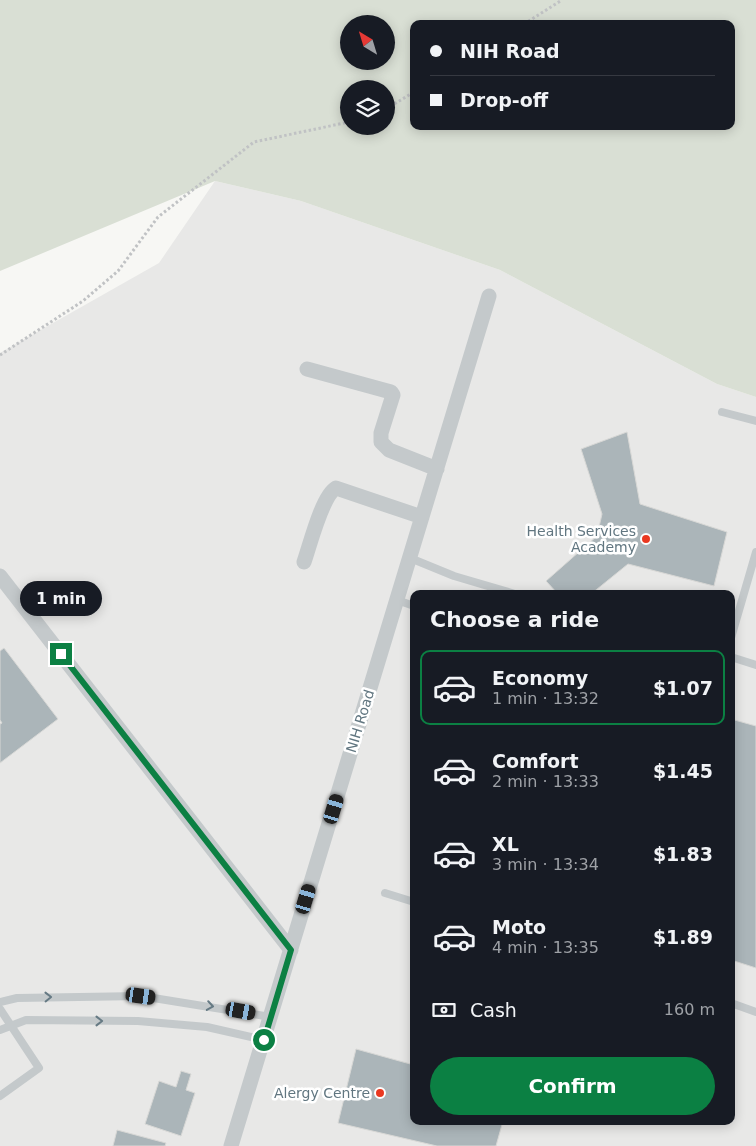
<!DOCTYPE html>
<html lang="en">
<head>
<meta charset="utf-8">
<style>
	:root { --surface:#171b24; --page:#20242c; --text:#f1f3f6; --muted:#9ea1a6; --line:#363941; --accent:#0b8043 }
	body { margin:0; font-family:"DejaVu Sans",sans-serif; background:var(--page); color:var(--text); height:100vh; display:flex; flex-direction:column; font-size:19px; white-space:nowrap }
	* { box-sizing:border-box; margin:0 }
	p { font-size:16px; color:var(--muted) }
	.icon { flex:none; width:28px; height:28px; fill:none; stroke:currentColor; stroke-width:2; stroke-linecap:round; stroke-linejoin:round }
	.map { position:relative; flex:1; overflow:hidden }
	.details { position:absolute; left:410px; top:590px; width:325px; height:535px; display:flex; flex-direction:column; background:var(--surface); border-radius:10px; box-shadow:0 2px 12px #0003 }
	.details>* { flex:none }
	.guide { position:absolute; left:410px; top:20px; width:325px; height:110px; border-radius:10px; box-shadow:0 2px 12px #0003; display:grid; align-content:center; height:110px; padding:0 20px; background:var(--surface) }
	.needle { width:32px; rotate:322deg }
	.tools { position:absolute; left:340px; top:15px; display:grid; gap:10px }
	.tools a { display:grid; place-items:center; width:55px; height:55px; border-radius:50%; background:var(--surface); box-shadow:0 2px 12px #0003; font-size:25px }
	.end { position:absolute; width:22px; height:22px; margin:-11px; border:6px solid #0b8043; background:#fff; box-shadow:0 0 0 2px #fff }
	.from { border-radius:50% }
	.bubble { position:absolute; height:35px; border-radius:18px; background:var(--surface); box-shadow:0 2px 12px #0003; font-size:16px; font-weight:700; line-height:35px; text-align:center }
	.car { position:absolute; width:15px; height:30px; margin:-15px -8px; border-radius:6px; box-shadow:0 0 4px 1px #0007; background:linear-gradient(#222 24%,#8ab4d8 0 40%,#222 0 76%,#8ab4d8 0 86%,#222 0) }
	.guide b { display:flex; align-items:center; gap:18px; height:48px; font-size:19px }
	.guide b+b { border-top:1px solid var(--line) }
	.guide i { width:12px; height:12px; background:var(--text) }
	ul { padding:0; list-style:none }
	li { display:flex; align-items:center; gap:15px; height:75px; margin:0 10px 8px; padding:0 10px; border:2px solid transparent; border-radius:10px }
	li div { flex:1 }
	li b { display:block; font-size:19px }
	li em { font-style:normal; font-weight:700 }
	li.selected { border-color:var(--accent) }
	li>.icon { width:45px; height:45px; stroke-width:1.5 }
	h2 { padding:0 20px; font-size:22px; line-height:60px }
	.pay { display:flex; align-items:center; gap:12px; height:55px; padding:0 20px; font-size:19px }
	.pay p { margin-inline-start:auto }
	.cta { display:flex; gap:10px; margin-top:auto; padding:10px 20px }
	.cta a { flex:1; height:58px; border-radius:30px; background:var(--accent); color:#fff; font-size:20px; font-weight:700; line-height:58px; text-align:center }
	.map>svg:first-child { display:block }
	.built { fill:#e8e8e7; fill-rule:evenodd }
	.grass { fill:#d9dfd4; fill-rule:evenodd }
	.building { fill:#abb5b9; stroke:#d8d8d6 }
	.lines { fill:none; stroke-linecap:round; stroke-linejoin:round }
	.path { stroke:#c0c2c4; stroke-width:3; stroke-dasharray:2.5 2.5; stroke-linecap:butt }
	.lane { stroke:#c4c9cb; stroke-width:8 }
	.street { stroke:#c4c9cb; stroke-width:15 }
	.oneway { stroke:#667a84 }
	.route { stroke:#0b8043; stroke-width:6 }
	.poi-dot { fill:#ea3820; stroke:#fff; stroke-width:2 }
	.labels { text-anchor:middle; stroke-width:5; stroke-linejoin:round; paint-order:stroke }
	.poi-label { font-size:14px; fill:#617680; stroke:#fff; text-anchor:end }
	.street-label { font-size:14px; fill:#617680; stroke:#fff }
</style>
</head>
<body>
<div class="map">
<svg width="756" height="1146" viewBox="0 0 756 1146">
	<rect width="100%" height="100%" fill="#f7f7f4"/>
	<path class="built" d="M215 181 301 201 500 270 717 384 756 397V1146H0V353L159 263ZM414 594H731V1121H414Z"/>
	<path class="grass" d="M0 0H756V397L717 384 500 270 301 201 215 181 0 271ZM349 24H386V61H349ZM414 24H731V126H414ZM349 89H386V126H349Z"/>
	<path class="building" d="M627 432 640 504 727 532 714 586 628 564 591 594H558L546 581 597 536 602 514 581 449Z
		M4 648 58 719 0 763V724L2 723 0 720V651Z
		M731 719 756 726V968L731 960Z
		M356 1049 414 1065V1121H503L496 1146H437L338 1123Z
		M181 1071 191 1074 186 1090 195 1093 181 1136 145 1124 159 1081 176 1087Z
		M117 1130 166 1143 165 1146H113Z"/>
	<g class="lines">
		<path class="path" d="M524 24 562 0
			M386 109 414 92
			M0 355 83 301 118 271 158 217 254 142 349 122"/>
		<path class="lane" d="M722 412 756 421
			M410 558 454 576 515 594
			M397 600 414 606
			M731 638 756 552
			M731 657 756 665
			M385 893 414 902
			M0 1002 17 998 141 996 271 1017
			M731 1003 756 1012
			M0 1009 39 1068 0 1096
			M0 1030 26 1020 138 1021 207 1027 264 1040"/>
		<path class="street" d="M307 369 391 392 393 395 381 433V442L389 450 437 469
			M304 562C310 545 322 496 336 488L422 517
			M0 576 291 950
			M231 1146 489 296"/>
	</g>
	<defs><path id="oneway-chevron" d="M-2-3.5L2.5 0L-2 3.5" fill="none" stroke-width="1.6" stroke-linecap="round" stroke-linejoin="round" transform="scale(1.25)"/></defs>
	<g class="oneway">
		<use href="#oneway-chevron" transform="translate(48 997) rotate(-1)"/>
		<use href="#oneway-chevron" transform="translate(210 1006) rotate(9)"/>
		<use href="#oneway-chevron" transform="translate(99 1021)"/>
	</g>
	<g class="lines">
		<path class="route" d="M61 654 291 950 264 1040"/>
	</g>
	<g class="poi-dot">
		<circle cx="646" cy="539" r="5"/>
		<circle cx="380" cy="1093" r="5"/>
	</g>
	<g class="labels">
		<g class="poi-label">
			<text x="636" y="536">Health Services<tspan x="636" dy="16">Academy</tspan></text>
			<text x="370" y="1098">Alergy Centre</text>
		</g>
		<g class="street-label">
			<text transform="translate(360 721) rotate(-73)" y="5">NIH Road</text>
		</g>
	</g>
</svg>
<div class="tools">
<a><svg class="needle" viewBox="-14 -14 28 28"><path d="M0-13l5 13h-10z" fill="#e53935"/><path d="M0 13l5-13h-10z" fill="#9ea1a6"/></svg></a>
<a><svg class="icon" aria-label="layers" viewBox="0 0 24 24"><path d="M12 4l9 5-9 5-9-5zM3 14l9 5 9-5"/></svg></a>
</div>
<i class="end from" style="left:264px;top:1040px"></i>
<i class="end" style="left:61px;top:654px"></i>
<div class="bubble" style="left:20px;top:581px;width:82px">1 min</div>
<i class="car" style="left:334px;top:809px;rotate:17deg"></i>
<i class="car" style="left:306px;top:899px;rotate:17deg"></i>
<i class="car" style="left:141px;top:996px;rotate:98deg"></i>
<i class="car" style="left:241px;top:1011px;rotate:100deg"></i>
<div class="guide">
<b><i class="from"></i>NIH Road</b>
<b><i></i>Drop-off</b>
</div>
<section class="details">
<h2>Choose a ride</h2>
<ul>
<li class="selected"><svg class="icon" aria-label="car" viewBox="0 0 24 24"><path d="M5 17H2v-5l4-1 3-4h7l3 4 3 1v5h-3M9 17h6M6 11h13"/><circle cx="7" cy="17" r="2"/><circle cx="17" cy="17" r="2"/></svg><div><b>Economy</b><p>1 min · 13:32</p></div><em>$1.07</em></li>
<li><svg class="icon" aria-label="car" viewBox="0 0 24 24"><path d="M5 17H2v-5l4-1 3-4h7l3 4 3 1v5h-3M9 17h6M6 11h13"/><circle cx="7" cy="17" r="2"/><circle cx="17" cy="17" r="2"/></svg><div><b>Comfort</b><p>2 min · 13:33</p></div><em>$1.45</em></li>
<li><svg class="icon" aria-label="car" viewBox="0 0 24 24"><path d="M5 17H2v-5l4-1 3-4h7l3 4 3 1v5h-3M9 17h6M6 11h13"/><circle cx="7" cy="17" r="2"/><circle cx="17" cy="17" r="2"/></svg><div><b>XL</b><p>3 min · 13:34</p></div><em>$1.83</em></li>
<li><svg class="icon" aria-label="car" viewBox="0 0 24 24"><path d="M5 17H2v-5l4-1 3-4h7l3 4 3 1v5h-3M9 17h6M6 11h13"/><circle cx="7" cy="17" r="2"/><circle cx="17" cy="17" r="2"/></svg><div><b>Moto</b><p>4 min · 13:35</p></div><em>$1.89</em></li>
</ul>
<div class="pay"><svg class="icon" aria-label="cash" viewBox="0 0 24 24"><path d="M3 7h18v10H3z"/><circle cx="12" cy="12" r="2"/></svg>Cash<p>160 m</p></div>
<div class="cta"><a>Confirm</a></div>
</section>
</div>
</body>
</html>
